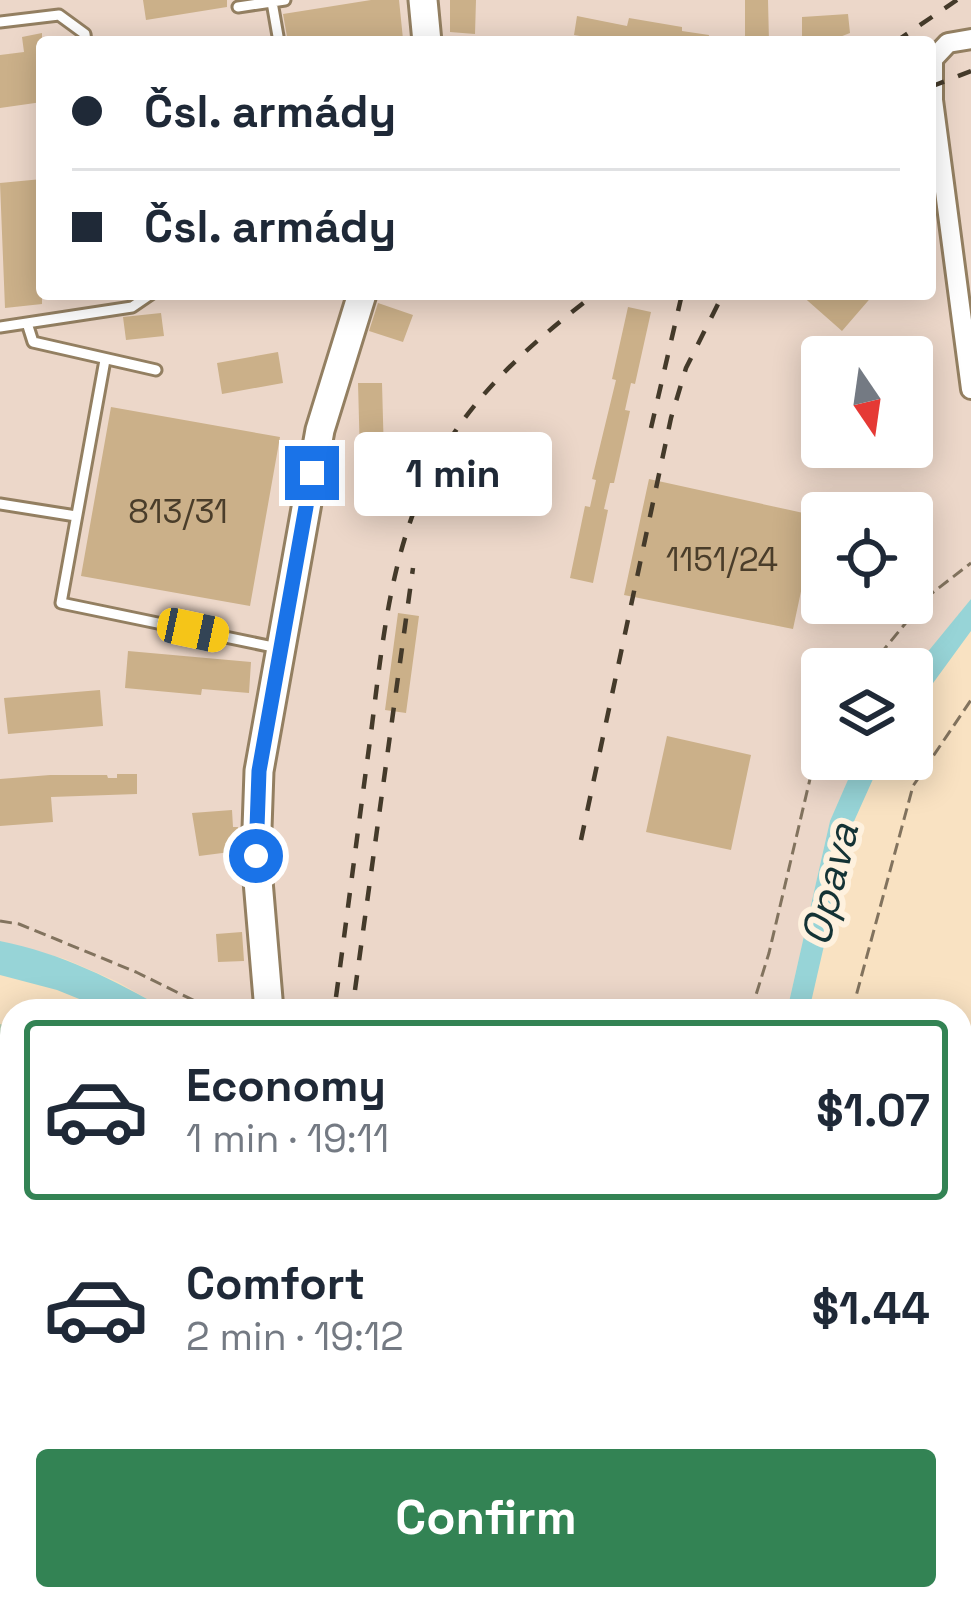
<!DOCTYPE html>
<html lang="en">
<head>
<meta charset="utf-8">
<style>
	:root { --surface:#fff; --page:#f2f2f3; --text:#1f2937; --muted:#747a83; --line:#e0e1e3; --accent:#338354 }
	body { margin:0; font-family:"Space Grotesk",sans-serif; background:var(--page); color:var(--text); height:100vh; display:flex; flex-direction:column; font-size:45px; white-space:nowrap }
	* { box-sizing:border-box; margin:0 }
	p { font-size:39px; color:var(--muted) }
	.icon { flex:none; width:66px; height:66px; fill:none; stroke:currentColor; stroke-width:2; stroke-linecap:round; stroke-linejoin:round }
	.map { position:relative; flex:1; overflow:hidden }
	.drawer { position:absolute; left:0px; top:999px; width:972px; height:612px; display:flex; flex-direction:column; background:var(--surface); border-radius:36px 36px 0 0; box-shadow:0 6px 30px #0003 }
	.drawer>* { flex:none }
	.banner { position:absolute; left:36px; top:36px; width:900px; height:264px; border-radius:12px; box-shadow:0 6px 30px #0003; display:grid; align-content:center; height:264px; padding:0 36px; background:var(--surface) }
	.needle { width:78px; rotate:167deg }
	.controls { position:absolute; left:801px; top:336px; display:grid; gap:24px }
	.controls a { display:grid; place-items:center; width:132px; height:132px; border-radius:12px; background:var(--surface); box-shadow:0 6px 30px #0003; font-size:60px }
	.end { position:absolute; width:54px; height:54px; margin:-27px; border:15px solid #1a73e8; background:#fff; box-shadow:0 0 0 6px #fff }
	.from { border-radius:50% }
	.bubble { position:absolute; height:84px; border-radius:12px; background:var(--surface); box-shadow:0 6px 30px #0003; font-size:39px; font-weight:700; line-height:84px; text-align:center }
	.car { position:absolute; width:36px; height:72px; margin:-36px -18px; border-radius:15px; box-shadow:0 0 9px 3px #0007; background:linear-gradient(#f5c518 24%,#345 0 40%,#f5c518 0 76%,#345 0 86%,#f5c518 0) }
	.banner b { display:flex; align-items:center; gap:42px; height:114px; font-size:45px }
	.banner b+b { border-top:3px solid var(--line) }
	.banner i { width:30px; height:30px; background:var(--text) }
	ul { padding:21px 0 0; list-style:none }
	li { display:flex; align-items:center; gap:36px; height:180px; margin:0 24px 18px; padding:0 12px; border:6px solid transparent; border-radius:12px }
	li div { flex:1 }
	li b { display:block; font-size:45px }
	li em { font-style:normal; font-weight:700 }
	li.active { border-color:var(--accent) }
	li>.icon { width:108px; height:108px; stroke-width:1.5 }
	.primary-button { display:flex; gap:24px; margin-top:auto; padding:24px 36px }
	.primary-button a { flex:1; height:138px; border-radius:12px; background:var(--accent); color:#fff; font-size:48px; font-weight:700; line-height:138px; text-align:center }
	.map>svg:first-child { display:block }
	.built { fill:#f3d7b1 }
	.industrial { fill:#ecd7c9; fill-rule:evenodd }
	.green { fill:#b7ceb1 }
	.water { fill:#97d4d7 }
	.building { fill:#cbb089 }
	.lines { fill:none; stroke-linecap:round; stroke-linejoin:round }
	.service-casing { stroke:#937f61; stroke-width:15 }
	.minor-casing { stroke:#937f61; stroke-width:24 }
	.secondary-casing { stroke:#937f61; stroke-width:33 }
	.primary-casing { stroke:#9a3f37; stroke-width:36 }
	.path { stroke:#82735e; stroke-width:3; stroke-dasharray:12 6; stroke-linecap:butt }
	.service { stroke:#fff; stroke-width:9 }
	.minor { stroke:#fff; stroke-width:18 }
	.secondary { stroke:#fff; stroke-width:27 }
	.primary { stroke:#eb9995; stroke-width:30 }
	.rail { stroke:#443a2a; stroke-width:4.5; stroke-dasharray:15 15; stroke-linecap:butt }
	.route { stroke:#1a73e8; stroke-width:15 }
	.labels { text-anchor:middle; stroke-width:12; stroke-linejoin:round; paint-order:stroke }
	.number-label { font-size:33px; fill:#4a3d2a }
	.water-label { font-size:42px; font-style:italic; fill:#143335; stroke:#fef1de }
</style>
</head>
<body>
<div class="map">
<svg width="971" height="1611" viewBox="0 0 971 1611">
	<rect width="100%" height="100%" fill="#f9e2c2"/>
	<path class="built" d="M388 1599H585L588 1605 576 1611H393Z"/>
	<path class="industrial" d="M0 0H971V599L912 671 822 669V759H857L830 821 787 1011H168L118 982 65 959 0 941ZM42 42H930V294H42ZM822 357H912V447H822ZM822 513H912V603H822Z
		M971 1575V1611H796L823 1599H960V1580Z"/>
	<path class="green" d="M0 1024 12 1027V1550L0 1556Z"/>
	<path class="water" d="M971 599V631L912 712V671Z
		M857 759H882L851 828 809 1011H787L830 821Z
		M0 941C61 953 115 980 168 1011H109L57 990 0 975Z"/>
	<path class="building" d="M143 0H227V7L146 20Z
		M371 0H399L403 39 288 42 283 14Z
		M450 0H476L475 34 450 32Z
		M745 0H768L769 42H745Z
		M848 14 850 33 827 42H802V17Z
		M577 16 627 26 629 18 682 27V31L709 35 708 42H616L574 35Z
		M42 33V102L0 108V55L24 52 22 37Z
		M42 179V304L5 308 0 183Z
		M800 294H874L842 331Z
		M378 303 413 315 403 342 369 331Z
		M628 307 651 312 635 384 631 383 625 410 630 411 614 483H610L604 509 608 510 593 583 570 578 585 506 590 507 596 480 592 479 616 380 612 379Z
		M161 313 164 336 126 340 123 317Z
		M278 352 283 383 222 394 217 363Z
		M358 383H382L384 456 360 457Z
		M111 407 280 437 250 606 81 576Z
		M482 464V469L531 465 533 488 466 494 464 466Z
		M649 479 817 516 793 629 624 595Z
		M398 613 419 616 406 713 385 710Z
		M128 651 251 662 249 693 202 689 201 695 125 688Z
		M100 690 103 726 8 734 4 698Z
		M667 736 751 755 731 850 646 832Z
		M117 774H137V794L51 797 53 822 0 826V779L50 775H107L108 778H117Z
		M232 810 233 827H238V851L199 856 192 813Z
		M242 932 244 961 218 962 216 934Z
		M12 1571V1599H83L89 1611H0V1577Z
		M727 1599H795L768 1611H699Z"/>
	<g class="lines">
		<g class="service-casing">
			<path id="service" d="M272 2 279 42
				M238 7 285 0
				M0 22 59 15 85 34 86 42
				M27 323 33 342 156 370
				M0 327 132 307 151 294
				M105 360 61 603 278 648
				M0 504 76 516
				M0 1561 12 1556
				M108 1599 114 1611
				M147 1599 154 1611
				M556 1599 562 1611"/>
		</g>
		<g class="minor-casing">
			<path id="minor" d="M971 39 948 43 933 59V100L971 389
				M960 1056 971 1051
				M960 1211 971 1235"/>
		</g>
		<g class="secondary-casing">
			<path id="secondary" d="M423 0 427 42
				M269 1011 256 857 259 771 320 430 362 294
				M317 1599 318 1611"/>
		</g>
		<g class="primary-casing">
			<path id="primary" d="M960 1462 971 1457
				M640 1611 665 1599"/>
		</g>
		<path class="path" d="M868 669 927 597 971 563
			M0 921 19 924 136 972 215 1011
			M751 1011 769 953 814 762 822 747
			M852 1011 913 786 971 700
			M0 1301 12 1295
			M687 1605 701 1599"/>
		<use href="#service" class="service"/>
		<use href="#minor" class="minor"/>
		<use href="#secondary" class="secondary"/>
		<use href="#primary" class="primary"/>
		<path class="rail" d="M895 42 957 0
			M930 87 971 71
			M651 428 682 294
			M581 840 671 418 686 368 723 294
			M355 990 413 568
			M336 997C348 909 359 821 371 733 383 639 391 543 438 459 477 390 534 341 595 294"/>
	</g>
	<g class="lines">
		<path class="route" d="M256 856 259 771 312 473"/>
	</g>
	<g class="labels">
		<g class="number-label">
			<text x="178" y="523">813/31</text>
			<text x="722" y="571">1151/24</text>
		</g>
		<g class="water-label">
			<text transform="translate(829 884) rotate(-76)" y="15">Opava</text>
		</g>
	</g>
</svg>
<div class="controls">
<a><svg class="needle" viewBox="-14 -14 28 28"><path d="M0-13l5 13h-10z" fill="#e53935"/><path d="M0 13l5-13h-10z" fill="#747a83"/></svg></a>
<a><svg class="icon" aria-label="locate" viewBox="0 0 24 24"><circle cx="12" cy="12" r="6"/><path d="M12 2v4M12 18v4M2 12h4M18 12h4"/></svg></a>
<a><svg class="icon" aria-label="layers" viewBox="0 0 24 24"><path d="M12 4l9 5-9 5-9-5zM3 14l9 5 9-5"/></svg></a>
</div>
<i class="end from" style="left:256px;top:856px"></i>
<i class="end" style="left:312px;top:473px"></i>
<div class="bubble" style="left:354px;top:432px;width:198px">1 min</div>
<i class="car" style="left:193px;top:630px;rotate:102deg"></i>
<div class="banner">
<b><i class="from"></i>Čsl. armády</b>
<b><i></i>Čsl. armády</b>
</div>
<section class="drawer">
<ul>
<li class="active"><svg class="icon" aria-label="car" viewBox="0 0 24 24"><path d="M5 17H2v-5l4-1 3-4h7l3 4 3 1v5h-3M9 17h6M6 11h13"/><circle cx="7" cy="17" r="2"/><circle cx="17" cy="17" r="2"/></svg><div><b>Economy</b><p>1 min · 19:11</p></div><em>$1.07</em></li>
<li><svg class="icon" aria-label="car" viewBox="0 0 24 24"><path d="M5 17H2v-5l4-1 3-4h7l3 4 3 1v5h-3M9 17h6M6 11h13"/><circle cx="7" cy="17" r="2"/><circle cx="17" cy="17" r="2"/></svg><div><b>Comfort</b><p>2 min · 19:12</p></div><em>$1.44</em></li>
</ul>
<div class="primary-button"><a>Confirm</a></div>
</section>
</div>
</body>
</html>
